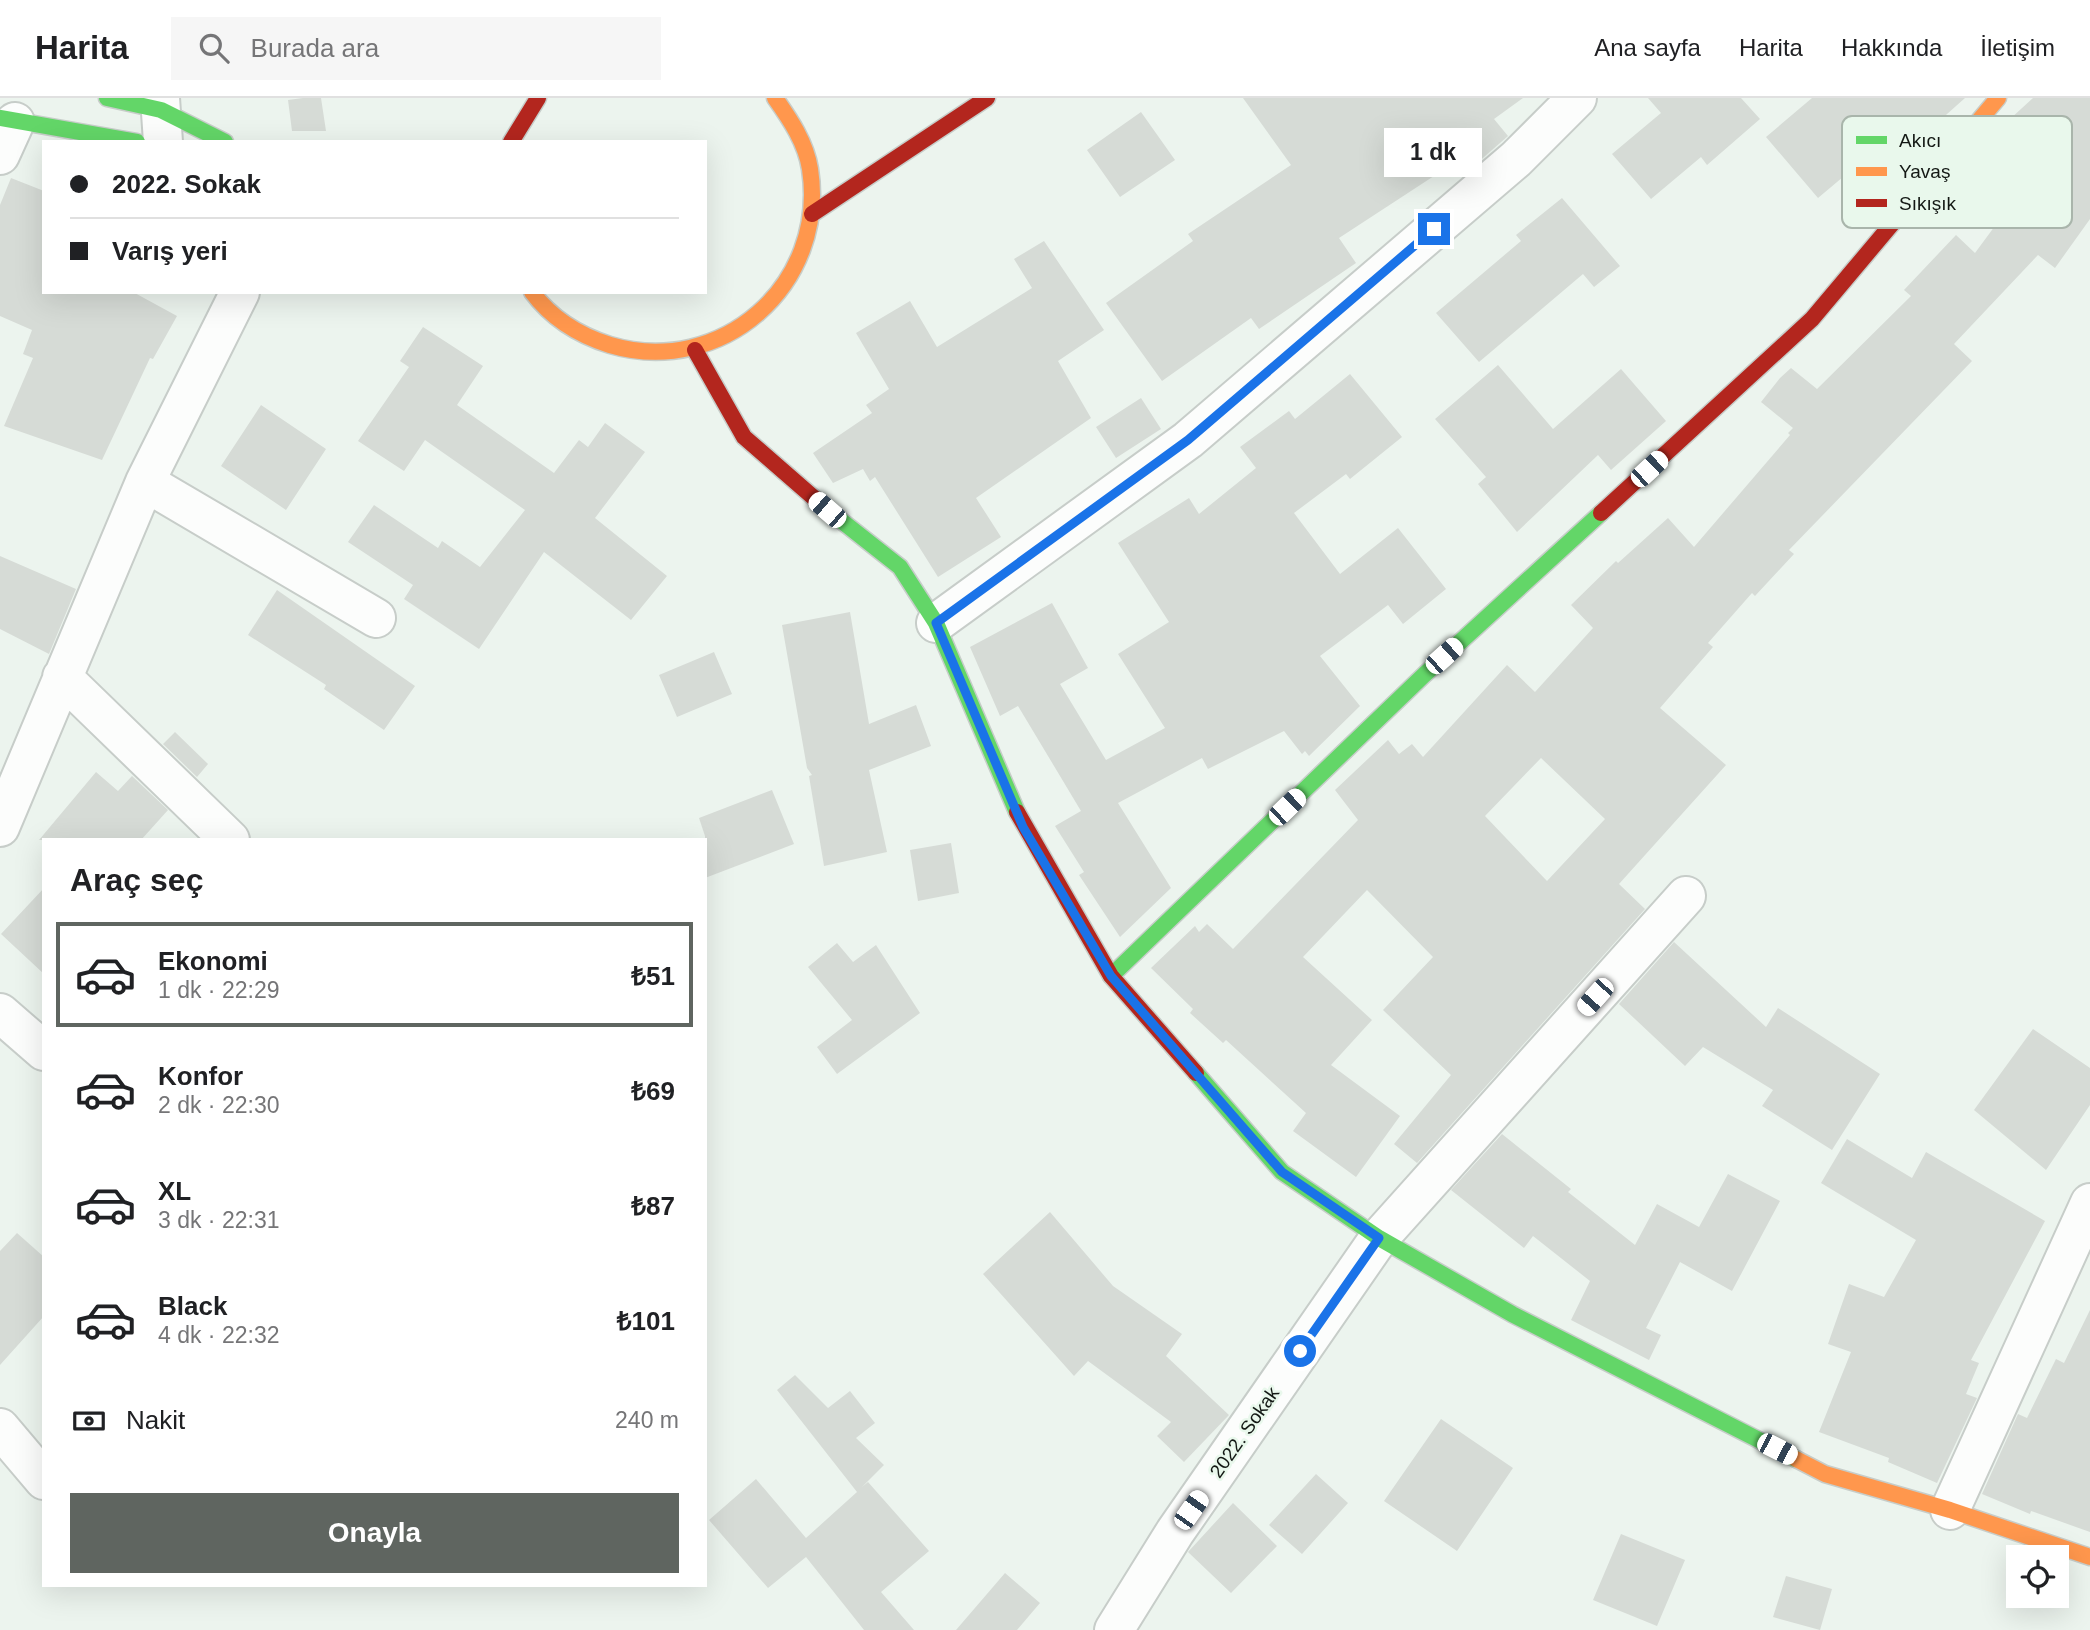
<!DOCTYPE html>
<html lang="tr">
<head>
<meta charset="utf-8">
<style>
	:root { --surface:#fff; --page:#f6f6f6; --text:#202124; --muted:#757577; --line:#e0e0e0; --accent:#5f6560 }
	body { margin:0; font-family:Arial,sans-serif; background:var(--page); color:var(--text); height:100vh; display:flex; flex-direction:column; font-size:26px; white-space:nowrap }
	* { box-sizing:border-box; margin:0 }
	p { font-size:23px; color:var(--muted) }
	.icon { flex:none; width:38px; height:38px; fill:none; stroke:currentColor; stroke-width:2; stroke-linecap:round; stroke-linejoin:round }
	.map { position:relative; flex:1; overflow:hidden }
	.details { position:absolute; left:42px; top:740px; width:665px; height:749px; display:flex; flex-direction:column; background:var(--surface); border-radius:0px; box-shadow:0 7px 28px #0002 }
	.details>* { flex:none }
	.guide { position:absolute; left:42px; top:42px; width:665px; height:154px; border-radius:0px; box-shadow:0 7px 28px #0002; display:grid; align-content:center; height:154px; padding:0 28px; background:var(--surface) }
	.controls { position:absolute; left:2006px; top:1447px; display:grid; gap:14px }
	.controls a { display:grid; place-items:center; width:63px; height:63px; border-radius:0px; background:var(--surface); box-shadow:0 7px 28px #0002; font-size:35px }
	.end { position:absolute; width:32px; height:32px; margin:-16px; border:9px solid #1a73e8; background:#fff; box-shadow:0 0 0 4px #fff }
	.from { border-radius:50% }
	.bubble { position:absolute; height:49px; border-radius:0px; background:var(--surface); box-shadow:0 7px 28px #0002; font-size:23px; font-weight:700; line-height:49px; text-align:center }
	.car { position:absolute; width:21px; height:42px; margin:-21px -10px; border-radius:9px; box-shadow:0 0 5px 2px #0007; background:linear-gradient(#fff 24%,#345 0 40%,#fff 0 76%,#345 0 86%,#fff 0) }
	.guide b { display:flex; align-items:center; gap:24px; height:66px; font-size:26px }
	.guide b+b { border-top:2px solid var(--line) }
	.guide i { width:18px; height:18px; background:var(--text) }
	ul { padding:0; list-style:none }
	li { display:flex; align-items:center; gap:21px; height:105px; margin:0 14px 10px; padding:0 14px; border:4px solid transparent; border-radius:0px }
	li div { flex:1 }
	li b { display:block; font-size:26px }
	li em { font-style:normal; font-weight:700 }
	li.on { border-color:var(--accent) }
	li>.icon { width:63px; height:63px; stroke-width:1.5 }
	h2 { padding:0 28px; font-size:32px; line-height:84px }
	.pay { display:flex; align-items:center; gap:18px; height:77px; padding:0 28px; font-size:26px }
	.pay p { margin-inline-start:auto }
	.action { display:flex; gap:14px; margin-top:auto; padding:14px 28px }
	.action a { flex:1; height:80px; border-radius:0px; background:var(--accent); color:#fff; font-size:28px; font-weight:700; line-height:80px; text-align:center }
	header { display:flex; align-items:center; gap:42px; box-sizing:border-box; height:98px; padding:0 35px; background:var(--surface); border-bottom:2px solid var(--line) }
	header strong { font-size:33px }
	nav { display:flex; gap:38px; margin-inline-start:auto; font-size:24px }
	.search { width:490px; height:63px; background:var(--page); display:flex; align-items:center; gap:18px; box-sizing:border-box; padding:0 24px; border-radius:0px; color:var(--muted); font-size:26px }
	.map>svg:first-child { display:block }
	.building { fill:#d6dbd6; fill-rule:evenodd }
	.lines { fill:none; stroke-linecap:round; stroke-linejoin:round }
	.street-casing { stroke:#c7cdc9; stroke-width:42 }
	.fast-casing { stroke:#c7cdc9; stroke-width:19 }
	.slow-casing { stroke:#c7cdc9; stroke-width:19 }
	.jam-casing { stroke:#c7cdc9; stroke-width:19 }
	.street { stroke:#fcfdfc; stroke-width:38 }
	.fast { stroke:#63d668; stroke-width:16 }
	.slow { stroke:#ff974d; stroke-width:16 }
	.jam { stroke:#b3261e; stroke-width:16 }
	.route { stroke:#1a73e8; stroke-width:9 }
	.labels { text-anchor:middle; stroke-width:5; stroke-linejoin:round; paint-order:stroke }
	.street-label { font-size:19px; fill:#131814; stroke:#e9f8ec }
	.key { fill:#e9f8ec; stroke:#a9b5ab; stroke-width:2 }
	.key-label { font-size:19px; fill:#131814 }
</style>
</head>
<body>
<header>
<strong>Harita</strong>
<div class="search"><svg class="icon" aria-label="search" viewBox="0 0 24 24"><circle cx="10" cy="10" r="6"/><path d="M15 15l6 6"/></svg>Burada ara</div>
<nav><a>Ana sayfa</a><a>Harita</a><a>Hakkında</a><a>İletişim</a></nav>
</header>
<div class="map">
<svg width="2090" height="1532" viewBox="0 0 2090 1532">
	<rect width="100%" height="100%" fill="#ecf4ee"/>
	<path class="building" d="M303 0H321L326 33H292L288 2Z
		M1243 0H1523L1494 21 1508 38 1468 73 1460 61 1339 140 1356 165 1259 231 1251 220 1162 283 1106 205 1193 143 1188 136 1291 67Z
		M1648 0H1741L1760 21 1707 67 1701 59 1651 101 1612 56 1661 15Z
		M1812 0H1965L1919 41 1906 26 1818 100 1766 39Z
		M2033 0H2090V121L2055 170 2038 157 1954 246 1972 263 1789 452 1794 456 1755 498 1752 495 1708 545 1713 549 1660 610 1726 667 1619 786 1645 811 1417 1065 1394 1046 1451 977 1383 912 1433 859 1367 792 1303 859 1372 922 1331 967 1400 1018 1356 1079 1293 1033 1306 1015 1226 942 1223 945 1190 915 1193 911 1151 870 1195 828 1199 834 1207 826 1233 851 1358 722 1335 692 1388 642 1399 656 1412 646 1423 659 1507 567 1535 594 1593 530 1571 507 1616 463 1618 465 1668 420 1694 449 1790 337 1788 335 1793 330 1761 304 1780 280 1791 270 1817 291 1911 198 1904 192 1956 137 1975 155 2045 60 2010 21ZM1541 660 1605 721 1547 783 1485 718Z
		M1141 14 1175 62 1120 99 1087 52Z
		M11 80 44 93V194H133L177 218 153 261 150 260 102 362 4 328 33 260 23 256 32 232 0 218V107Z
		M1562 100 1620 168 1594 189 1583 176 1479 264 1436 215 1521 143 1516 137Z
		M1044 143 1104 232 1058 263 1091 320 976 400 1001 439 938 479 875 379 870 383 863 371 833 385 813 355 872 315 866 307 889 291 856 235 910 203 937 249 1032 190 1014 161Z
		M423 229 483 268 457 307 554 375 579 342 588 349 605 325 645 354 595 420 667 478 631 522 544 454 479 551 404 501 413 487 348 444 374 407 438 450 442 443 480 469 525 412 425 342 404 373 358 343 409 269 400 263Z
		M1498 267 1553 331 1621 271 1666 323 1611 372 1598 357 1517 434 1478 386 1486 379 1435 321Z
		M1350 276 1402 339 1350 381 1346 376 1294 415 1340 476 1398 430 1446 491 1403 526 1388 507 1320 558 1360 608 1309 658 1305 653 1302 656 1284 633 1208 671 1202 660 1118 705 1171 790 1120 839 1079 777 1084 774 1055 728 1081 713 1018 608 1000 618 970 549 1052 505 1088 570 1060 586 1106 662 1165 630 1118 556 1169 524 1118 445 1189 400 1199 416 1256 370 1240 349 1289 313 1295 321Z
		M1141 300 1161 331 1116 360 1096 329Z
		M261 307 326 351 286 412 221 368Z
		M0 458 76 491 49 556 0 531Z
		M277 492 415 588 384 632 324 591 326 587 248 537Z
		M850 514 869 626 916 607 931 648 869 672 887 754 824 768 809 678 812 677 807 670 782 527Z
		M714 554 732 596 677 619 659 577Z
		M175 634 208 666 197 679 163 646Z
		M96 674 118 693 132 678 168 712 141 742H39Z
		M772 692 794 746 705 780V738L699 720Z
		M951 745 959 795 918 803 910 752Z
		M44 790V876L1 836Z
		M1674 844 1766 929 1778 910 1880 976 1832 1052 1762 1008 1773 992 1703 949 1685 968 1619 906Z
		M837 845 853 864 876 847 920 915 837 976 817 949 852 922 808 869Z
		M2033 931 2090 970V1007L2046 1072 1974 1012Z
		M1502 1036 1571 1091 1568 1094 1635 1147 1657 1106 1699 1129 1728 1076 1780 1103 1732 1193 1680 1164 1646 1230 1661 1237 1649 1262 1571 1222 1590 1183 1533 1138 1524 1150 1451 1092Z
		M1847 1041 1912 1080 1926 1054 2045 1123 1971 1262 1979 1265 1966 1296 1977 1300 1937 1385 1888 1364 1889 1360 1819 1334 1851 1254 1828 1246 1849 1186 1884 1199 1916 1142 1821 1085Z
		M1050 1114 1113 1188 1182 1236 1166 1258 1229 1317 1184 1364 1157 1338 1171 1324 1088 1263 1074 1278 983 1176Z
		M17 1135 44 1159V1218L0 1267V1153Z
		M2090 1212V1434L2031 1413 2030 1416 1982 1396 2018 1316 2027 1320 2056 1261 2064 1265Z
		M795 1277 828 1310 850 1293 875 1325 856 1340 884 1367 862 1389 868 1384 929 1453 881 1494 914 1532H864L806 1459 768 1490 709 1422 756 1381 806 1440 857 1394 777 1292Z
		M1441 1321 1513 1370 1457 1453 1384 1403Z
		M1316 1376 1348 1405 1302 1456 1269 1427Z
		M1233 1405 1277 1448 1231 1495 1188 1454Z
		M1621 1436 1685 1462 1657 1528 1593 1502Z
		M1005 1475 1040 1505 1017 1532H956Z
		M1786 1478 1832 1491 1820 1532 1773 1519Z"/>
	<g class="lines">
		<g class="street-casing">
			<path id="street" d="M160 0 163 44
				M0 57 15 24
				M145 384 376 520
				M936 525 1188 342 1516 61 1577 0
				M62 579 230 742
				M0 729 145 384 240 194
				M0 915 44 953
				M0 1330 44 1382
				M1950 1412 2090 1105
				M1114 1532 1175 1434 1379 1140 1686 798"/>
		</g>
		<g class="fast-casing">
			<path id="fast" d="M107 0 161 12 225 44
				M0 20 137 44
				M829 413 900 469 936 525 1017 714
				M1111 878 1424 577 1601 415
				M1196 975 1282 1074 1379 1140 1512 1216 1796 1361"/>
		</g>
		<g class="slow-casing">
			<path id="slow" d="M1934 76 1998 0
				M532 194C552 221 578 237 610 247 721 280 828 187 810 71 806 45 790 21 775 0
				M1796 1361 1825 1376 1950 1412 2090 1459"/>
		</g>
		<g class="jam-casing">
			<path id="jam" d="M511 44 538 0
				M812 116 987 0
				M695 252 744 339 829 413
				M1601 415 1812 221 1934 76
				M1017 714 1111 878 1196 975"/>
		</g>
		<use href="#street" class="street"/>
		<use href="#fast" class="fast"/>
		<use href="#slow" class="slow"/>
		<use href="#jam" class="jam"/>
	</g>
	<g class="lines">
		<path class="route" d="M1300 1253 1379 1140 1282 1074 1111 878 1023 729 936 525 1188 342 1434 131"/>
	</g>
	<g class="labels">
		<g class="street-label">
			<text transform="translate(1244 1334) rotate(-55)" y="7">2022. Sokak</text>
		</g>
	</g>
	<rect x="1842" y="18" width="230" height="112" rx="10" class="key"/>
	<rect x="1856" y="38" width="31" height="8" fill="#63d668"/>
	<rect x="1856" y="69" width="31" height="9" fill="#ff974d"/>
	<rect x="1856" y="101" width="31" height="8" fill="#b3261e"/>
	<g class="key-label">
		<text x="1899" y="49">Akıcı</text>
		<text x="1899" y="80">Yavaş</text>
		<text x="1899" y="112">Sıkışık</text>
	</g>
</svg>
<div class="controls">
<a><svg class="icon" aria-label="locate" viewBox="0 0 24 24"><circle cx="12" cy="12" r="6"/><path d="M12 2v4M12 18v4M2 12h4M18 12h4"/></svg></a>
</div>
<i class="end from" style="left:1300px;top:1253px"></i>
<i class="end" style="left:1434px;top:131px"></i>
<div class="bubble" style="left:1384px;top:30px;width:98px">1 dk</div>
<i class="car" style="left:1649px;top:371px;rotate:47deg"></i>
<i class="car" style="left:827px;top:412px;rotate:311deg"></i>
<i class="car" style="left:1444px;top:558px;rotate:48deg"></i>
<i class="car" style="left:1287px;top:709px;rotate:46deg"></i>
<i class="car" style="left:1595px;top:899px;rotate:222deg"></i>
<i class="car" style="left:1777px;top:1351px;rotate:117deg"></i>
<i class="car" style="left:1191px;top:1412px;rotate:35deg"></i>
<div class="guide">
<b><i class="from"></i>2022. Sokak</b>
<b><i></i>Varış yeri</b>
</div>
<section class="details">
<h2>Araç seç</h2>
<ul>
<li class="on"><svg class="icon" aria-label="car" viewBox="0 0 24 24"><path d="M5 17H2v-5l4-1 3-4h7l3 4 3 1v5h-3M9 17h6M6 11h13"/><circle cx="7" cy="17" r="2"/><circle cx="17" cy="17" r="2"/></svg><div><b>Ekonomi</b><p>1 dk · 22:29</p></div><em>₺51</em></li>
<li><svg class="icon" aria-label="car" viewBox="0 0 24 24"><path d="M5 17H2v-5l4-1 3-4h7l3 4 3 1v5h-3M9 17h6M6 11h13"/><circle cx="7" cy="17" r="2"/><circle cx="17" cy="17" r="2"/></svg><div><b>Konfor</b><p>2 dk · 22:30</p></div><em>₺69</em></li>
<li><svg class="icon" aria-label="car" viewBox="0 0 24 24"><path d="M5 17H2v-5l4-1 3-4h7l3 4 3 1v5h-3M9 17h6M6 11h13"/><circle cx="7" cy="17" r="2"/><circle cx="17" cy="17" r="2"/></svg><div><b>XL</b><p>3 dk · 22:31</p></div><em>₺87</em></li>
<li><svg class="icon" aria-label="car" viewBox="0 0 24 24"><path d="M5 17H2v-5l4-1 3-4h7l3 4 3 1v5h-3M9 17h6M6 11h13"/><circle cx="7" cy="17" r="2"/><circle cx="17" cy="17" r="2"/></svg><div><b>Black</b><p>4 dk · 22:32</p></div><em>₺101</em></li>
</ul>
<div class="pay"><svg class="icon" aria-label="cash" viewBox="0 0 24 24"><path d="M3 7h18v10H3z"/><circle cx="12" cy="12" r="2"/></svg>Nakit<p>240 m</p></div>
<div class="action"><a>Onayla</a></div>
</section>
</div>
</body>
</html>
